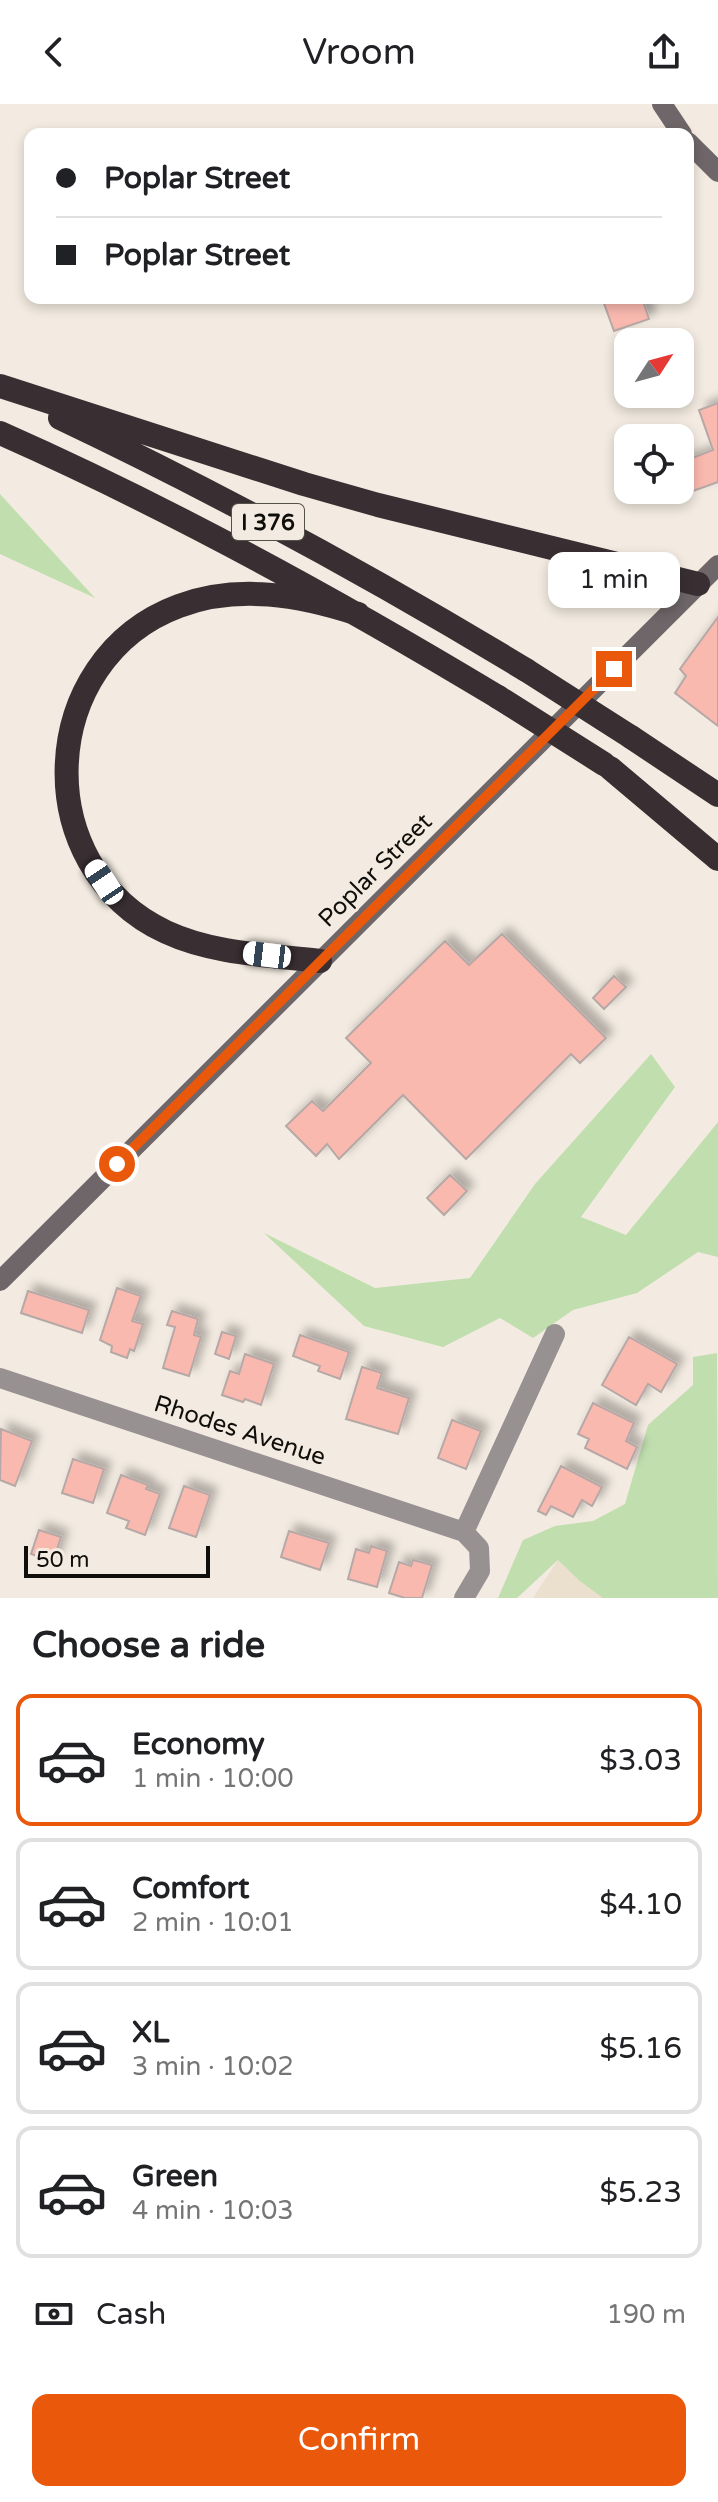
<!DOCTYPE html>
<html lang="en">
<head>
<meta charset="utf-8">
<style>
	:root { --surface:#fff; --page:#f2f2f2; --text:#202124; --muted:#757577; --line:#e0e0e0; --accent:#ea580c }
	body { margin:0; font-family:"Varela Round",sans-serif; background:var(--page); color:var(--text); height:100vh; display:flex; flex-direction:column; font-size:30px; white-space:nowrap }
	* { box-sizing:border-box; margin:0 }
	p { font-size:26px; color:var(--muted) }
	.icon { flex:none; width:44px; height:44px; fill:none; stroke:currentColor; stroke-width:2; stroke-linecap:round; stroke-linejoin:round }
	.map { position:relative; height:1494px; overflow:hidden }
	.drawer { display:flex; flex-direction:column; background:var(--surface); flex:1 }
	.drawer>* { flex:none }
	.top-card { position:absolute; left:24px; top:24px; width:670px; height:176px; border-radius:16px; box-shadow:0 4px 12px #0003; display:grid; align-content:center; height:176px; padding:0 32px; background:var(--surface) }
	.needle { width:52px; rotate:54deg }
	.fabs { position:absolute; left:614px; top:224px; display:grid; gap:16px }
	.fabs a { display:grid; place-items:center; width:80px; height:80px; border-radius:16px; background:var(--surface); box-shadow:0 4px 12px #0003; font-size:40px }
	.scale { position:absolute; left:24px; bottom:20px; width:186px; box-sizing:border-box; padding-left:8px; border:4px solid #100e0a; border-top:0; font-size:22px; line-height:28px; white-space:nowrap; color:#100e0a; -webkit-text-stroke:6px #f3ebe1; paint-order:stroke }
	.end { position:absolute; width:36px; height:36px; margin:-18px; border:10px solid #ea580c; background:#fff; box-shadow:0 0 0 4px #fff }
	.from { border-radius:50% }
	.bubble { position:absolute; height:56px; border-radius:16px; background:var(--surface); box-shadow:0 4px 12px #0003; font-size:26px; font-weight:600; line-height:56px; text-align:center }
	.car { position:absolute; width:24px; height:48px; margin:-24px -12px; border-radius:10px; box-shadow:0 0 6px 2px #0007; background:linear-gradient(#fff 24%,#345 0 40%,#fff 0 76%,#345 0 86%,#fff 0) }
	.top-card b { display:flex; align-items:center; gap:28px; height:76px; font-size:30px }
	.top-card b+b { border-top:2px solid var(--line) }
	.top-card i { width:20px; height:20px; background:var(--text) }
	ul { padding:0; list-style:none }
	li { display:flex; align-items:center; gap:24px; height:132px; margin:0 16px 12px; padding:0 16px; border:4px solid var(--line); border-radius:16px }
	li div { flex:1 }
	li b { display:block; font-size:30px }
	li em { font-style:normal; font-weight:600 }
	li.active { border-color:var(--accent) }
	li>.icon { width:72px; height:72px; stroke-width:1.5 }
	h2 { padding:0 32px; font-size:36px; line-height:96px }
	.pay { display:flex; align-items:center; gap:20px; height:88px; padding:0 32px; font-size:30px }
	.pay p { margin-inline-start:auto }
	.button { display:flex; gap:16px; margin-top:auto; padding:16px 32px }
	.button a { flex:1; height:92px; border-radius:16px; background:var(--accent); color:#fff; font-size:32px; font-weight:600; line-height:92px; text-align:center }
	header { display:flex; justify-content:space-between; align-items:center; height:104px; padding:0 32px; background:var(--surface); font-size:36px; font-weight:600 }
	.map>svg:first-child { display:block }
	.built { fill:#ebdfce }
	.green { fill:#c0deae }
	.building { fill:#fab9af; stroke:#b6a8a6; stroke-width:2; filter:url(#shadow) }
	.lines { fill:none; stroke-linecap:round; stroke-linejoin:round }
	.street { stroke:#979192; stroke-width:20 }
	.secondary { stroke:#6e6668; stroke-width:20 }
	.highway { stroke:#392f32; stroke-width:24 }
	.highway-bridge { stroke:#392f32; stroke-width:24 }
	.route { stroke:#ea580c; stroke-width:10 }
	.labels { text-anchor:middle; stroke-width:6; stroke-linejoin:round; paint-order:stroke }
	.shield { fill:#f3ebe1; stroke:#54504a; stroke-width:2 }
	.shield-label { font-size:22px; font-weight:bold; fill:#100e0a }
	.street-label { font-size:24px; fill:#100e0a; stroke:#f3ebe1 }
</style>
</head>
<body>
<header><svg class="icon" aria-label="back" viewBox="0 0 24 24"><path d="M15 5l-7 7 7 7"/></svg>Vroom<svg class="icon" aria-label="share" viewBox="0 0 24 24"><path d="M12 15V3M7 8l5-5 5 5M5 13v7h14v-7"/></svg></header>
<div class="map">
<svg width="718" height="1494" viewBox="0 0 718 1494">
	<defs>
		<filter id="shadow"><feDropShadow dx="7" dy="-7" stdDeviation="4" flood-color="#0004"/></filter>
	</defs>
	<rect width="100%" height="100%" fill="#f3ebe1"/>
	<path class="built" d="M558 1456 608 1494H533Z"/>
	<path class="green" d="M0 390 95 494 0 450Z
		M651 950 675 983 581 1113 626 1131 718 1018V1153L698 1148 637 1189 573 1206 533 1234 500 1214 443 1243 364 1222 264 1129 375 1184 470 1174 535 1080Z
		M717 1249 718 1494H603L580 1477 558 1456 517 1494H498L523 1436 555 1422 593 1417 625 1400 648 1321 693 1281V1253Z"/>
	<path class="building" d="M602 194H642L649 215 614 227Z
		M718 299V378L693 387 682 358 713 346 699 306Z
		M718 513V622L675 589 686 572 680 565Z
		M502 830 606 934 580 959 571 950 466 1055 403 991 339 1055 327 1040 316 1052 286 1022 312 997 323 1007 371 959 346 934 445 837 469 861Z
		M614 872 626 883 604 905 593 894Z
		M450 1071 467 1087 444 1111 427 1094Z
		M117 1184 141 1192 132 1217 143 1220 134 1247 130 1245 127 1254 111 1248 112 1242 100 1236Z
		M28 1187 89 1206 82 1229 21 1209Z
		M172 1207 198 1215 194 1231 201 1233 189 1272 163 1264 175 1223 167 1221Z
		M222 1228 236 1232 229 1255 215 1250Z
		M300 1231 349 1248 340 1275 318 1267 320 1262 293 1252Z
		M629 1233 677 1260 661 1288 648 1280 636 1301 602 1281Z
		M245 1250 274 1260 261 1301 245 1295 243 1298 222 1291 230 1267 239 1270Z
		M362 1263 382 1269 377 1284 409 1294 398 1330 346 1315Z
		M593 1299 634 1319 626 1337 637 1343 627 1365 585 1344 589 1335 578 1330Z
		M452 1316 481 1327 466 1365 438 1354Z
		M1 1325 32 1337 15 1382 0 1376Z
		M73 1355 104 1365 93 1399 62 1389Z
		M561 1362 602 1383 592 1402 582 1396 573 1413 551 1402 546 1411 538 1407Z
		M121 1371 148 1381 146 1385 160 1390 145 1431 126 1424 129 1417 107 1409Z
		M184 1382 210 1391 196 1433 169 1424Z
		M39 1426 61 1433 53 1458 31 1450Z
		M289 1427 329 1439 320 1466 281 1453Z
		M371 1442 387 1447 377 1483 348 1475 356 1445 369 1449Z
		M413 1456 432 1461 422 1494H405L389 1489 399 1458 411 1462Z"/>
	<g class="lines">
		<path class="street" d="M0 1274 464 1428
			M464 1494 480 1467 479 1444 464 1428 555 1230"/>
		<path class="secondary" d="M662 0 682 30
			M688 38 718 68
			M0 1177 718 461"/>
		<path class="highway" d="M0 282 304 380 378 401 698 480
			M60 314C220 390 374 474 526 566
			M0 329C172 405 337 496 498 593
			M631 633 718 691
			M610 664 718 755
			M320 857C269 851 213 850 166 828 27 763 36 555 179 502 238 480 300 491 358 510"/>
		<path class="highway-bridge" d="M526 566 631 633
			M498 593 604 660"/>
	</g>
	<g class="lines">
		<path class="route" d="M117 1060 614 565"/>
	</g>
	<g class="labels">
		<rect class="shield" x="232" y="400" width="72" height="36" rx="6"/>
		<g class="shield-label">
			<text x="268" y="426">I 376</text>
		</g>
		<g class="street-label">
			<text transform="translate(375 766) rotate(-45)" y="8">Poplar Street</text>
			<text transform="translate(240 1326) rotate(18)" y="8">Rhodes Avenue</text>
		</g>
	</g>
</svg>
<div class="fabs">
<a><svg class="needle" viewBox="-14 -14 28 28"><path d="M0-13l5 13h-10z" fill="#e53935"/><path d="M0 13l5-13h-10z" fill="#757577"/></svg></a>
<a><svg class="icon" aria-label="locate" viewBox="0 0 24 24"><circle cx="12" cy="12" r="6"/><path d="M12 2v4M12 18v4M2 12h4M18 12h4"/></svg></a>
</div>
<div class="scale">50 m</div>
<i class="end from" style="left:117px;top:1060px"></i>
<i class="end" style="left:614px;top:565px"></i>
<div class="bubble" style="left:548px;top:448px;width:132px">1 min</div>
<i class="car" style="left:104px;top:778px;rotate:326deg"></i>
<i class="car" style="left:267px;top:851px;rotate:277deg"></i>
<div class="top-card">
<b><i class="from"></i>Poplar Street</b>
<b><i></i>Poplar Street</b>
</div>
</div>
<section class="drawer">
<h2>Choose a ride</h2>
<ul>
<li class="active"><svg class="icon" aria-label="car" viewBox="0 0 24 24"><path d="M5 17H2v-5l4-1 3-4h7l3 4 3 1v5h-3M9 17h6M6 11h13"/><circle cx="7" cy="17" r="2"/><circle cx="17" cy="17" r="2"/></svg><div><b>Economy</b><p>1 min · 10:00</p></div><em>$3.03</em></li>
<li><svg class="icon" aria-label="car" viewBox="0 0 24 24"><path d="M5 17H2v-5l4-1 3-4h7l3 4 3 1v5h-3M9 17h6M6 11h13"/><circle cx="7" cy="17" r="2"/><circle cx="17" cy="17" r="2"/></svg><div><b>Comfort</b><p>2 min · 10:01</p></div><em>$4.10</em></li>
<li><svg class="icon" aria-label="car" viewBox="0 0 24 24"><path d="M5 17H2v-5l4-1 3-4h7l3 4 3 1v5h-3M9 17h6M6 11h13"/><circle cx="7" cy="17" r="2"/><circle cx="17" cy="17" r="2"/></svg><div><b>XL</b><p>3 min · 10:02</p></div><em>$5.16</em></li>
<li><svg class="icon" aria-label="car" viewBox="0 0 24 24"><path d="M5 17H2v-5l4-1 3-4h7l3 4 3 1v5h-3M9 17h6M6 11h13"/><circle cx="7" cy="17" r="2"/><circle cx="17" cy="17" r="2"/></svg><div><b>Green</b><p>4 min · 10:03</p></div><em>$5.23</em></li>
</ul>
<div class="pay"><svg class="icon" aria-label="cash" viewBox="0 0 24 24"><path d="M3 7h18v10H3z"/><circle cx="12" cy="12" r="2"/></svg>Cash<p>190 m</p></div>
<div class="button"><a>Confirm</a></div>
</section>
</body>
</html>
